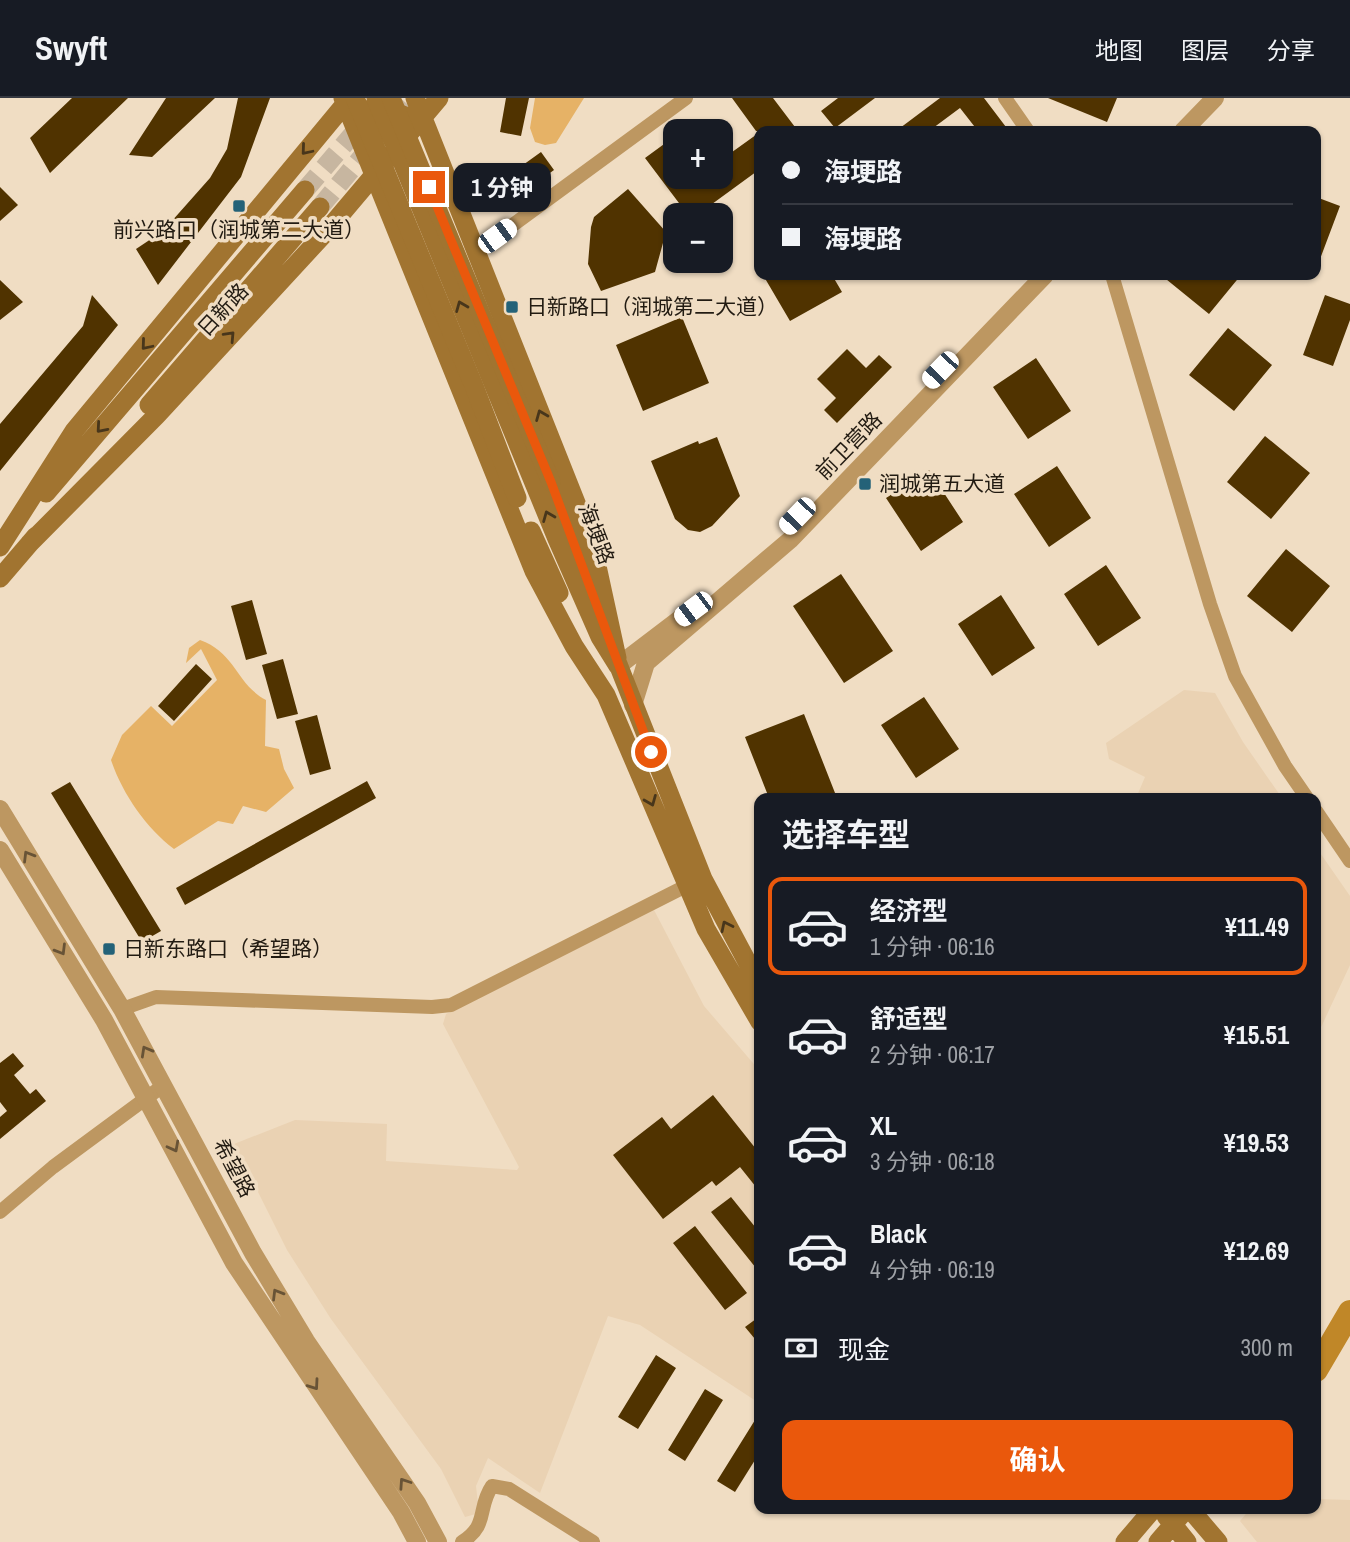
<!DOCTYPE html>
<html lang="zh">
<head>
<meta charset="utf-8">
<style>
	:root { --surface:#171b24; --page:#242831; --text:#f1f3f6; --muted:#9ea1a6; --line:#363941; --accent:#ea580c }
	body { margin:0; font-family:"Archivo Narrow","Noto Sans SC",sans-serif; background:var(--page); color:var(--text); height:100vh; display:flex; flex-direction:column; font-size:26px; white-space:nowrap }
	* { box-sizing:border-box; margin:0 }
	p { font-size:23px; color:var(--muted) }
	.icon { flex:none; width:38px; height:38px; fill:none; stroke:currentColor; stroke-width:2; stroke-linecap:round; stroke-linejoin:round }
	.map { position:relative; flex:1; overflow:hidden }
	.side { position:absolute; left:754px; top:695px; width:567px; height:721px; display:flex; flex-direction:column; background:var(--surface); border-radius:14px; box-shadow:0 2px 5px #0004 }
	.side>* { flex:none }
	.top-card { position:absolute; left:754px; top:28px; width:567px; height:154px; border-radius:14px; box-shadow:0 2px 5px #0004; display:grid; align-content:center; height:154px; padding:0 28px; background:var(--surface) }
	.tools { position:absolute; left:663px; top:21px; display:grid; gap:14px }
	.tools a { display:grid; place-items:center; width:70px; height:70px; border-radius:14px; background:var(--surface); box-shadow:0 2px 5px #0004; font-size:35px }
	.end { position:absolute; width:32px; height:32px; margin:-16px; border:9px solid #ea580c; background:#fff; box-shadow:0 0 0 4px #fff }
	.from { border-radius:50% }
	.bubble { position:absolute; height:49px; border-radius:14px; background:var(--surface); box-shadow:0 2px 5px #0004; font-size:23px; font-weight:700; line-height:49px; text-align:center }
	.car { position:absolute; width:21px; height:42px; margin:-21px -10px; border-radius:9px; box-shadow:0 0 5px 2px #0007; background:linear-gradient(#fff 24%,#345 0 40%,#fff 0 76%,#345 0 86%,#fff 0) }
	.top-card b { display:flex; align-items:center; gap:24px; height:66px; font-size:26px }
	.top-card b+b { border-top:2px solid var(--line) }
	.top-card i { width:18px; height:18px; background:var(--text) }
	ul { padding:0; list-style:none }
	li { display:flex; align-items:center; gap:21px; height:98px; margin:0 14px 10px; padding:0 14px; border:4px solid transparent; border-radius:14px }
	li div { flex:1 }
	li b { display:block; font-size:26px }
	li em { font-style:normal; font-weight:700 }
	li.on { border-color:var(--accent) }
	li>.icon { width:63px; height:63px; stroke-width:1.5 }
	h2 { padding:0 28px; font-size:32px; line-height:84px }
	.pay { display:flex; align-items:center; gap:18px; height:77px; padding:0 28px; font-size:26px }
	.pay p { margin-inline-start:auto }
	.button { display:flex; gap:14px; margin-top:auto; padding:14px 28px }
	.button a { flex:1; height:80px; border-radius:14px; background:var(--accent); color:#fff; font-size:28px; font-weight:700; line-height:80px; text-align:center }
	header { display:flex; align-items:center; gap:42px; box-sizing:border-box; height:98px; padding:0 35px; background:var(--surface); border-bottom:2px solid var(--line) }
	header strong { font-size:33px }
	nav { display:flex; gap:38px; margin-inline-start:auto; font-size:24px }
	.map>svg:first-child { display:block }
	.built { fill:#ead2b3 }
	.green { fill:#e6b266 }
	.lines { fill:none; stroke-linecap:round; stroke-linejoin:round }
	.river { stroke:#c08728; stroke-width:24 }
	.building { fill:#503300 }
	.secondary-tunnel { stroke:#c7b6a0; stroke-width:19; stroke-dasharray:19 10; stroke-linecap:butt }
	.minor { stroke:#bd9761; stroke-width:14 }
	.tertiary { stroke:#bd9761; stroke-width:18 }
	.secondary { stroke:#a17430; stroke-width:19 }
	.secondary-bridge { stroke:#a17430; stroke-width:19 }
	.oneway { stroke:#48361b }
	.oneway2 { stroke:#685336 }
	.route { stroke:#ea580c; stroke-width:9 }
	.poi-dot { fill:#246278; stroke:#f0ddc3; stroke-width:2.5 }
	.labels { text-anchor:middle; stroke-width:7; stroke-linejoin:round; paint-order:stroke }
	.poi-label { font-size:21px; fill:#221b12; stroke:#f0ddc3; text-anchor:start }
	.street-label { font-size:21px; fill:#221b12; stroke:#f0ddc3 }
</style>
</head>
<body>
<header>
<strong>Swyft</strong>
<nav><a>地图</a><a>图层</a><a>分享</a></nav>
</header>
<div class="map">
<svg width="1350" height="1444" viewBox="0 0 1350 1444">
	<rect width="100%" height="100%" fill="#f0ddc3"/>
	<path class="built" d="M1184 592 1215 595 1243 644 1282 700H1136L1145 679 1109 661 1106 645Z
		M1316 749 1350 798V867L1316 940Z
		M654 812 704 908 759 972V1305L640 1227 608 1218 540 1395 488 1360 476 1388 479 1415 465 1419 441 1371 331 1221 287 1152 234 1046 295 1022 387 1026 386 1063 517 1072 519 1069 443 926 446 916Z
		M1316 1401 1350 1402V1444H1257L1240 1423 1250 1411 1316 1410Z"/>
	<path class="green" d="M535 0H584L556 45 545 47 535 44 530 30Z
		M200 542C236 555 236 586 266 602L265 648 279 651 284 671 294 690 266 714 243 708 233 726 218 723 174 751C146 730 122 695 111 662L122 637 151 608 172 628 217 582 201 551 186 565 189 550Z"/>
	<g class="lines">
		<path class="river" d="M1316 1272 1350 1214"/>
	</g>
	<path class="building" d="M72 0H128L50 75 30 40Z
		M166 0H215L152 59 129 57Z
		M238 0H270L241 79 158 187 136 151 163 133 210 80 227 51Z
		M506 0H529L521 38 500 34Z
		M732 0H773L798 33H756Z
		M838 0H875L835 30 821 13Z
		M940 0H984L1009 33H978L960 10 929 33H896Z
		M1048 0H1117L1107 24Z
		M760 34V71L697 117H688L645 60 671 41 676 46V79H721V62Z
		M541 54 554 72 511 103 498 85Z
		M0 89 18 107 0 123Z
		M628 91 666 134 655 174 601 193 588 166 591 129 594 119Z
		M1316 99 1340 108 1317 169H1316Z
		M763 177H832L842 194 790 223Z
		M1161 177H1241L1209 216Z
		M0 182 23 204 0 222Z
		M92 197 118 227 0 373V326L83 228Z
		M1325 197 1350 206V222L1333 268 1303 257Z
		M682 219 709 285 643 313 616 247Z
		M1228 230 1272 267 1234 313 1189 277Z
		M847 251 866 270 879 257 892 269 837 325 824 312 836 300 817 281Z
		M1036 260 1071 313 1028 341 993 289Z
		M1265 338 1310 375 1271 421 1227 384Z
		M717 339 740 398 712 428 700 434 688 432 675 421 651 363 698 343 699 346Z
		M1057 368 1091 420 1049 449 1014 396Z
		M929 372 963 424 921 453 886 400Z
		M1286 451 1330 488 1292 534 1247 498Z
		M1106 467 1141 520 1098 548 1064 496Z
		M841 476 893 553 844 585 793 508Z
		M1001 497 1035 550 992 578 958 526Z
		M252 502 267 556 246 562 231 508Z
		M283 561 298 616 277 621 262 567Z
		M196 566 212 581 174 623 158 608Z
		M924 599 959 651 916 680 881 627Z
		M804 616 837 700H769L745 639Z
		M317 617 331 671 310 677 295 623Z
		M367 683 376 700 185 807 176 790Z
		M70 684 161 833 142 844 51 695Z
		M13 955 24 968 14 977 30 996 36 991 46 1003 0 1041V1019L7 1013 0 1004V965Z
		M713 997 760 1056V1094L740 1069 716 1088 712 1083 663 1121 613 1057 662 1019 671 1031Z
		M731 1099 760 1135V1175L711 1114Z
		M695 1128 747 1195 725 1212 673 1145Z
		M760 1218V1247L745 1229Z
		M656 1257 676 1270 638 1331 618 1319Z
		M705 1291 723 1302 685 1363 668 1352Z
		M760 1314V1354L735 1394 717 1383Z"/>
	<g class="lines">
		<path class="secondary-tunnel" d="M305 92 365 22
			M320 109 411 0"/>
		<path class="minor" d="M1005 0 1028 33
			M476 154 686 0
			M1112 177 1210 506 1235 578 1285 668 1307 700
			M1316 713 1350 763
			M122 911 156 899 432 909 451 907 686 788
			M0 1114 53 1069 164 987
			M462 1444C489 1427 477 1410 492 1388L509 1391 593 1444"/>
		<path class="tertiary" d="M1183 33 1215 0
			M618 568 685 517
			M633 607 646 565 790 442 1045 177
			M0 711 122 911 253 1155 306 1243 417 1405 438 1444
			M0 752 104 922 234 1165 401 1414 417 1444"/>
		<path class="secondary" d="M343 0 534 473 574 548 606 597 706 831 760 924
			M376 0 389 12 405 18
			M415 0 592 445 617 560
			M349 6C373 12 386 27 396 49L557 441 600 539 618 568
			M149 307 320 109
			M551 384 592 491
			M46 395 305 92
			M531 433 559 495
			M29 446 157 317 325 135 439 0
			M0 449 74 333 350 0
			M0 480 36 438
			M614 556 703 781 760 888
			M1189 1410 1218 1444
			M1166 1418 1187 1444
			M1125 1444 1154 1410
			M1158 1444 1187 1410"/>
		<path class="secondary-bridge" d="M355 0 474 288 517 400
			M391 0 551 384"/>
	</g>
	<defs><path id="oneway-chevron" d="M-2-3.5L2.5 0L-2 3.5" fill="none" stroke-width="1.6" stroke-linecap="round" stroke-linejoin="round" transform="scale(1.75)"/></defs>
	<g class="oneway">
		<use href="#oneway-chevron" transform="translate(306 52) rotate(130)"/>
		<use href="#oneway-chevron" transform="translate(461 208) rotate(-112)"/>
		<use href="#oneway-chevron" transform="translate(230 238) rotate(-47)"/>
		<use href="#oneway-chevron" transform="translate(146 247) rotate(130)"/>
		<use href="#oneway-chevron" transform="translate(541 317) rotate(-112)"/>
		<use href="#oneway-chevron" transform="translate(101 330) rotate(131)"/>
		<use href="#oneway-chevron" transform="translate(548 418) rotate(-112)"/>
		<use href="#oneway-chevron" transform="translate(651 703) rotate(68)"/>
		<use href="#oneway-chevron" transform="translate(726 828) rotate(-116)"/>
	</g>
	<g class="oneway2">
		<use href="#oneway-chevron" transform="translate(28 758) rotate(-121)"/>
		<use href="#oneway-chevron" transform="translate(61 852) rotate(59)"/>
		<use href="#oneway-chevron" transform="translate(146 953) rotate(-119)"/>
		<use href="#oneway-chevron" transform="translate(174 1049) rotate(62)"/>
		<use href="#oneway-chevron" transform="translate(277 1196) rotate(-121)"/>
		<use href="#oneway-chevron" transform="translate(314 1287) rotate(55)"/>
		<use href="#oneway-chevron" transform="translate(404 1385) rotate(-124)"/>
	</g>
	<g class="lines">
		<path class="route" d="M429 89 551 384 651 654"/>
	</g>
	<g class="poi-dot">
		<rect x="232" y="101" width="14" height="14" rx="3.5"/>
		<rect x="505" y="202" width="14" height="14" rx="3.5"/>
		<rect x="858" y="379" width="14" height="14" rx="3.5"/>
		<rect x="102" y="844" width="14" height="14" rx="3.5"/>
	</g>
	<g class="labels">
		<g class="poi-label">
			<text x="239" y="139" text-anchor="middle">前兴路口（润城第二大道）</text>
			<text x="526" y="216">日新路口（润城第二大道）</text>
			<text x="879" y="393">润城第五大道</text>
			<text x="123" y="858">日新东路口（希望路）</text>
		</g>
		<g class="street-label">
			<text transform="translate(223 212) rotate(-47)" y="7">日新路</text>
			<text transform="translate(849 348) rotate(-46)" y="7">前卫营路</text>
			<text transform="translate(596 436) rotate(69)" y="7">海埂路</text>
			<text transform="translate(234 1070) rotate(62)" y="7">希望路</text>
		</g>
	</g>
</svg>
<div class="tools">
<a>+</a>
<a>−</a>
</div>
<i class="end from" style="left:651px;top:654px"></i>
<i class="end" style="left:429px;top:89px"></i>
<div class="bubble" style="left:453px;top:65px;width:98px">1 分钟</div>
<i class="car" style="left:497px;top:138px;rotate:54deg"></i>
<i class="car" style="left:940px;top:272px;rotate:224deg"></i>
<i class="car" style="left:797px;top:418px;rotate:224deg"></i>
<i class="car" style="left:693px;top:511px;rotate:233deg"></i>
<div class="top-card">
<b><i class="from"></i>海埂路</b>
<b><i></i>海埂路</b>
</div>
<section class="side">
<h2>选择车型</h2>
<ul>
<li class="on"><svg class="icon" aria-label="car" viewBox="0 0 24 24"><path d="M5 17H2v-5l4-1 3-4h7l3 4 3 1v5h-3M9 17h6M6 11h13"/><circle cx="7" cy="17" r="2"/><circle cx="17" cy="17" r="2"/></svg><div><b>经济型</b><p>1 分钟 · 06:16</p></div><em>¥11.49</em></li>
<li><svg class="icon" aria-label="car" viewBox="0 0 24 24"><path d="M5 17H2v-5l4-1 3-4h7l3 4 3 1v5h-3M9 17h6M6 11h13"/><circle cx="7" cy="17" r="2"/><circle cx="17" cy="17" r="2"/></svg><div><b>舒适型</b><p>2 分钟 · 06:17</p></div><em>¥15.51</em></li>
<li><svg class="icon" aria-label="car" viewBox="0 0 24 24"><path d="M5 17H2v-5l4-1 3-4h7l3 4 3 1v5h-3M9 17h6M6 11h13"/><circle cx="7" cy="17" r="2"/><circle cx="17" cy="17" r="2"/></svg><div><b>XL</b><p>3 分钟 · 06:18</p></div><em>¥19.53</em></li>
<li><svg class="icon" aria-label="car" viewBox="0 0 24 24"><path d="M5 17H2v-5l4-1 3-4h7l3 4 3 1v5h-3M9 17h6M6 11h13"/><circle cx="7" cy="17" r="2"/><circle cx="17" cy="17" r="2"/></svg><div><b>Black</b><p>4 分钟 · 06:19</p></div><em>¥12.69</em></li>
</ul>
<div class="pay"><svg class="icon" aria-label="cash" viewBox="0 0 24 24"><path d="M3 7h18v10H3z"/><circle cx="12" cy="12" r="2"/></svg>现金<p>300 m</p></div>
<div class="button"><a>确认</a></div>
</section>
</div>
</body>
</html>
